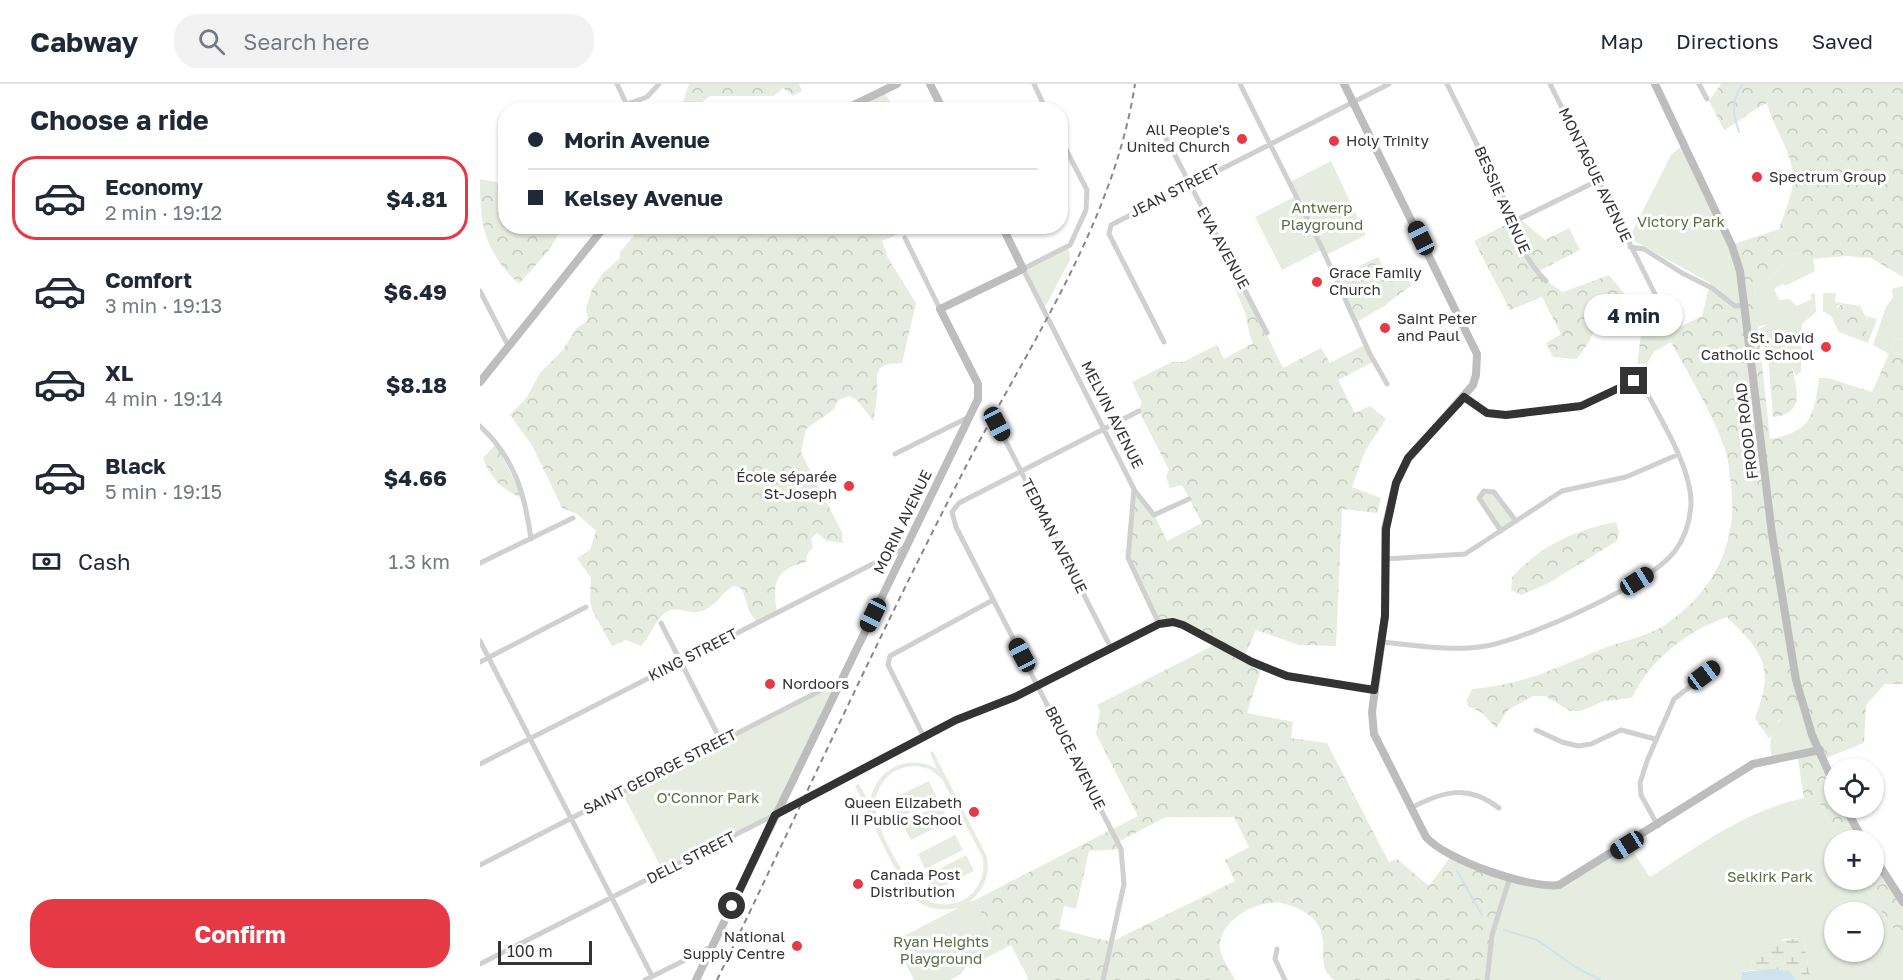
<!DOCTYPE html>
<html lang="en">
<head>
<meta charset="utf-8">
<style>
	:root { --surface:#fff; --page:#f2f2f3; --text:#1f2937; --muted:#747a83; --line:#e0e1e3; --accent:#e63946 }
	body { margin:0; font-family:"Golos Text",sans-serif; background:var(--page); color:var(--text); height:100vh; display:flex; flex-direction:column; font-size:22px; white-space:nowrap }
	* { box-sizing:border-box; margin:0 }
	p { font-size:20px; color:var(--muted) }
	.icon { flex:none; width:33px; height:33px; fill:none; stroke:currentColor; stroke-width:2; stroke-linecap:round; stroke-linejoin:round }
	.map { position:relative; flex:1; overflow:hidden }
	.side { display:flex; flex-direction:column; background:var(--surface); width:480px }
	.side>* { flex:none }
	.hud { position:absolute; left:18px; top:18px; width:570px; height:132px; border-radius:24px; box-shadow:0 2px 4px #0004; display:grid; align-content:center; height:132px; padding:0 30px; background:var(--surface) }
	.buttons { position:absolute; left:1344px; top:674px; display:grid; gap:12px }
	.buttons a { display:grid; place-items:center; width:60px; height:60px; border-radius:50%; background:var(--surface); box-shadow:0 2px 4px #0004; font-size:30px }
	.scale { position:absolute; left:18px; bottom:15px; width:94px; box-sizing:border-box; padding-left:6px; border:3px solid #333; border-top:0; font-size:16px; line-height:21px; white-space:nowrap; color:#333; -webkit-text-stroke:4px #fff; paint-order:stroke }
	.end { position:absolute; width:27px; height:27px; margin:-14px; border:8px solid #333; background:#fff; box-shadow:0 0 0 3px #fff }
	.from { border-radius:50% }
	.bubble { position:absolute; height:42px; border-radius:21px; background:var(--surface); box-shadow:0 2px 4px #0004; font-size:20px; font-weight:700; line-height:42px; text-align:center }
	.car { position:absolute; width:18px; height:36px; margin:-18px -9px; border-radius:8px; box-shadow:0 0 4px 2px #0007; background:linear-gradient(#222 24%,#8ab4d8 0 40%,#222 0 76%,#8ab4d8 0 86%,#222 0) }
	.hud b { display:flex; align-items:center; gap:21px; height:57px; font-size:22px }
	.hud b+b { border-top:2px solid var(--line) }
	.hud i { width:15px; height:15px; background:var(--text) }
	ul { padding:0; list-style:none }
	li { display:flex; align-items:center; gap:18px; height:84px; margin:0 12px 9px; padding:0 18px; border:3px solid transparent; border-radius:24px }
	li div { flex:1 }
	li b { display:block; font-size:22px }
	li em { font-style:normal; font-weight:700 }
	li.current { border-color:var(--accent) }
	li>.icon { width:54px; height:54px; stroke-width:1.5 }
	h2 { padding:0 30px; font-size:27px; line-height:72px }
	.pay { display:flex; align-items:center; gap:15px; height:66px; padding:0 30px; font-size:22px }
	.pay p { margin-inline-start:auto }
	.action { display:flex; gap:12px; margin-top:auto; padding:12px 30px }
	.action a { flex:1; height:69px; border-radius:24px; background:var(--accent); color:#fff; font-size:24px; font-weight:700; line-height:69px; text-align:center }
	header { display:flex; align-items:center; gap:36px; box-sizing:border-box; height:84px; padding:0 30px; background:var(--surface); border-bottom:2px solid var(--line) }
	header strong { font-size:28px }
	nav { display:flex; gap:33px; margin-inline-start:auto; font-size:21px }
	.search { width:420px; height:54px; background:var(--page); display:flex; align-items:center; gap:15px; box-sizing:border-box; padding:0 21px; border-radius:24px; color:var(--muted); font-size:22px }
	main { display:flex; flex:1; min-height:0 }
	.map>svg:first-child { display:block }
	.green { fill:#e6ecdf; fill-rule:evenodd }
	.forest { fill:url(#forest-crowns); fill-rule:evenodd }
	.wetland { fill:url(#wetland-marsh) }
	.water { fill:#cfe2ee }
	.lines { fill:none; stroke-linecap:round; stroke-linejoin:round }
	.stream { stroke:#cfe2ee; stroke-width:2 }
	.street { stroke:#d0d0d0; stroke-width:5 }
	.secondary { stroke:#bdbdbd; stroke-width:8 }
	.rail { stroke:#888; stroke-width:2; stroke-dasharray:6 4.5; stroke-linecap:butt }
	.route { stroke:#333; stroke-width:8 }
	.poi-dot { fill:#e63946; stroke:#fff; stroke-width:2 }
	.labels { text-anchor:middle; stroke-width:6; stroke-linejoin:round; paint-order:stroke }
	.poi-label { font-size:15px; fill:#333; stroke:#fff; text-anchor:start }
	.street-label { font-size:15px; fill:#333; stroke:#fff }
	.park-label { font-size:15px; fill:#56703f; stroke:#fff }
</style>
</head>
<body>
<header>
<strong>Cabway</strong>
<div class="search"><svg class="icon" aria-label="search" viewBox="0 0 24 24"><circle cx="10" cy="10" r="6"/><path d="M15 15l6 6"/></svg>Search here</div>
<nav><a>Map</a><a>Directions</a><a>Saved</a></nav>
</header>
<main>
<section class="side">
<h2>Choose a ride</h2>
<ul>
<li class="current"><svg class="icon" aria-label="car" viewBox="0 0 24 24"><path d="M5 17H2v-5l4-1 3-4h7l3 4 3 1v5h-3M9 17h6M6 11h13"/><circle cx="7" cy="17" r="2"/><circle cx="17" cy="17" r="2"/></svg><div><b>Economy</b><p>2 min · 19:12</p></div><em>$4.81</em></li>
<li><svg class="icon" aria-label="car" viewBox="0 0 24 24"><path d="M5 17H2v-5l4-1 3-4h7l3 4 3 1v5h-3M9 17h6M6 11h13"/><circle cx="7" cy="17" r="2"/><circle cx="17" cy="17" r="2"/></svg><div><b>Comfort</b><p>3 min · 19:13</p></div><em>$6.49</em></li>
<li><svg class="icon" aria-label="car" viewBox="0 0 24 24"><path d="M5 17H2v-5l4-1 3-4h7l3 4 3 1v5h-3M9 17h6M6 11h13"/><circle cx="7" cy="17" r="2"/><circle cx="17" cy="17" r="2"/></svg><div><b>XL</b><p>4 min · 19:14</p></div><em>$8.18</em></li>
<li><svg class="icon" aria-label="car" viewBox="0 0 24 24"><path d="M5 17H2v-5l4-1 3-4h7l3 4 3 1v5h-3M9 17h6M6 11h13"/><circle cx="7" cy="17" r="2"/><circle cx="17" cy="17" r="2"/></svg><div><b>Black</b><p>5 min · 19:15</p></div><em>$4.66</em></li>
</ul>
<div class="pay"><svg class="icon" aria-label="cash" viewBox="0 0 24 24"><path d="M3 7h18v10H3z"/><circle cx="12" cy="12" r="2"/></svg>Cash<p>1.3 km</p></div>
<div class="action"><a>Confirm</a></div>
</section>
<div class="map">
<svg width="1423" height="896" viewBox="0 0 1423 896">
	<defs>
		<pattern id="forest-crowns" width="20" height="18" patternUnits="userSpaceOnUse" patternTransform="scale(1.5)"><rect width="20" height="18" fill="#e6ecdf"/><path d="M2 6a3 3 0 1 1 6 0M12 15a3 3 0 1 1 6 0" fill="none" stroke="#c6cbc0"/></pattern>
		<pattern id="wetland-marsh" width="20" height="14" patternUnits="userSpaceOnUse" patternTransform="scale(1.5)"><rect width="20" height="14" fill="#e6ecdf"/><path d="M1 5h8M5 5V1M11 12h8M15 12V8" fill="none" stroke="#c6cbc0"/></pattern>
	</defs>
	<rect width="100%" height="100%" fill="#fff"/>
	<path class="green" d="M1205 59 1265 198 1268 222 1252 216 1232 200 1149 154 1191 71Z
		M851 77 886 151 846 171 843 165 802 186 775 133 816 112 810 98Z
		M589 163 590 176 564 225 544 185Z
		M1320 169 1333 175 1335 187 1305 202 1303 200 1294 205 1299 216 1309 215 1317 222 1332 215 1330 211 1335 209 1336 228 1322 240 1321 287 1316 292 1310 279 1305 254 1288 240 1277 243 1274 206 1301 185 1306 170Z
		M1423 202V256L1416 254 1409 270 1393 261 1406 223 1413 214 1412 205Z
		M1343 209H1356L1355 218 1362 219 1356 223 1388 236 1386 232 1397 235 1388 259 1359 248 1351 232 1343 227Z
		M1011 406 1034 437 1021 446 1003 421 1000 411Z
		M361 595 295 731 183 787 141 707Z
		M1325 620 1340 666 1292 675C1286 641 1298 635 1325 620Z
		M453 667 507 773C510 791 504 807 489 818L495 816 520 867 485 884 481 890 470 896H434L414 857 478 824C464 826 450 827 438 817 420 803 387 725 375 702L379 700 390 720C393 686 428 668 457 685L450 669ZM436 682 450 685 462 695 503 774C509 816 460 837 433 805 418 777 380 728 403 698 411 687 422 682 436 682Z
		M449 697 457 714 419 734 410 716Z
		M1324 714 1338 716 1359 756H1354V795H1379L1423 858V896H1331L1323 854 1304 855 1272 878 1270 886 1262 888 1261 896H1006L1011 851 1030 792 1079 801 1148 760 1170 793C1220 761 1266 726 1324 714ZM1354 828H1394V867H1354Z
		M460 720 469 737 431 756 422 739Z
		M475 751 483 766 445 785 438 770Z
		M486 771 494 787 455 806 448 791Z"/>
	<path class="forest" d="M209 0H319L322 7 313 12 303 4 294 12H230L223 17 221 25H201Z
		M1241 0H1423V193L1391 174 1366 172 1332 175 1320 169 1306 170 1301 185 1274 206 1290 355C1331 348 1334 332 1339 294H1348L1392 308 1416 254 1423 256V600H1405L1386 621 1384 659 1344 675 1354 699V723H1366L1384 756H1359L1338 716 1324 714 1317 670 1340 666 1325 620 1299 636 1289 655 1275 634C1295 583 1284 570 1247 533 1207 547 1170 575 1152 614L1124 617 1101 627H1090L1065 612H1053L1028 626 1016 644 1002 629 988 622 987 616 992 605C1044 601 1075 584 1122 565 1139 558 1163 553 1178 545 1231 513 1259 462 1251 400 1249 390 1249 378 1246 368 1233 330 1210 293 1191 258L1174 268 1164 284 1157 283 1161 249C1149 238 1131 236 1116 242L1109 258 1097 275 1073 273 1066 259 1081 250 1062 213 1030 226 994 157 1039 134 1065 156 1089 144 1100 166 1057 188 1066 197 1083 208 1129 191 1158 226 1173 219 1187 249 1222 232 1230 199 1252 216 1268 221 1265 197 1254 160 1299 145C1304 129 1315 106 1313 90 1310 64 1293 43 1287 19 1271 26 1259 38 1244 46L1229 17Z
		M403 6 414 24 427 20 432 25 362 26Z
		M0 95 16 98 25 111 26 142 82 143 70 165 39 200C4 167 0 141 0 95Z
		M168 143H422L420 149 402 157 408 174 436 219 422 279C395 280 397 285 397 308 397 317 395 327 393 337L378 317 370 312 358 316 353 326 326 345 321 369 362 448 363 459 347 457 337 449 331 455 333 463 327 471 326 478C295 486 292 498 297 528L277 538 270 529 262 505 254 502C241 508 241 519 222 527 211 531 200 523 190 526 176 531 171 553 161 562L146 556 132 562 112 526 110 517 111 494 97 474 110 466 116 447 97 430 82 424 53 363 30 331 47 313 60 289 82 267 97 244 108 236 106 224 112 205 123 189 140 174V168L157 148 164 149Z
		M898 173 906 188H924L932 201 901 224 877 238 856 193Z
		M754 189 766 208 803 284 841 264 850 279 886 260 895 277 858 296 875 329 890 322 906 335 885 367 872 403 901 414 897 429 862 425 856 562 819 561 776 546 764 573 782 582 767 629 813 638 811 654 847 659 909 778 917 775 949 802 971 772 1030 792 1018 826 1006 896H855C826 879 869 839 805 820 782 813 744 833 740 858 738 871 750 885 755 896H549L531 861 520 867 495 816 658 732 616 650 620 627 617 621 738 559 703 540 679 539C668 516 647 488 649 461 651 442 656 425 654 405L674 430 687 457 722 439 702 401 690 404 686 393 689 386 659 327 662 319 652 298 692 278H703L737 261 744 275 773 259C768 249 768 241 766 231 761 216 752 205 754 189ZM686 733H754L769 763 745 776 755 797 631 858 579 845 584 822 596 825 609 767 641 765 638 758Z
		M1362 219 1380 222C1388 236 1391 241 1383 256L1362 246 1355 239 1354 228Z
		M1288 240 1298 241C1305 253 1306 264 1310 277 1316 299 1328 331 1293 333L1288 272 1279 245Z
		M16 360 44 415C23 406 11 396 3 374Z
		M1136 438 1139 448 1137 457 1067 500 1041 511 1031 506 1032 493C1060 462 1095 446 1136 438Z
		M1394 772 1423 818V858L1379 795H1394Z"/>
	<path class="wetland" d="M1323 854 1331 896H1317L1309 887 1270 886C1275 861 1302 855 1323 854Z"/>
	<path class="water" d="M1291 885 1309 887 1317 896H1261L1262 888Z"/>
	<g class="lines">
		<path class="stream" d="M1259 48C1252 28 1251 19 1262 0
			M977 787 1002 831
			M1024 846 1057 856 1097 884 1120 896"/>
		<path class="street" d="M137 0 146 19
			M554 0 566 26
			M760 0 841 162 890 270 907 300
			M967 0 1035 137C1036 159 1051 182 1066 197
			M1070 0 1177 214
			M1219 0 1227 15
			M130 26 167 13 179 0
			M683 48 787 249
			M580 54 607 106 606 126 590 161 543 185 654 405 648 474 679 540
			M1035 137 1119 96
			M425 154 460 225
			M1150 163 1164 165 1202 189 1232 204 1255 222 1265 221
			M0 207 29 263
			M684 258 629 150 631 141 909 0
			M517 340 631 564
			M0 342C34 373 45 410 51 455
			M415 370 489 333
			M655 407 674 431 709 415
			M1021 447 999 414 1004 407 1014 408 1036 437
			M905 475 985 470 1082 407 1146 393 1197 371
			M0 479 93 434
			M181 539 241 657
			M0 557 172 892
			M902 558C936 561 972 568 1006 562 1049 554 1169 501 1195 467 1205 454 1210 436 1211 420 1212 384 1180 335 1164 303L1154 297 1101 322 1026 331 1007 329 984 313
			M0 578 106 523
			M1056 646 1082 658 1098 662 1111 660 1141 646 1175 655
			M444 653 408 581 410 572 513 516
			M0 680 426 463
			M931 724C963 707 988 700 1019 724
			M1178 742 1161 711 1160 699 1167 677 1194 615 1237 582
			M0 781 361 596
			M797 865 795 875 805 896
			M0 880 324 716 476 636 535 613 679 540 693 538 703 541 772 578 807 592 894 606
			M165 896 233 862
			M623 896 644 800 641 765 476 443 472 428 479 419 659 327
			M1007 896 1012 851 1030 793"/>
		<path class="secondary" d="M450 0 463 26
			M864 0 997 270 996 291 993 301 929 374 916 399 905 445V532L892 628 894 650 946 753C966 776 1049 805 1079 801L1273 680 1340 666
			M1175 0 1252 162 1260 187 1292 450 1316 596 1332 651 1354 700
			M363 26 417 0
			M0 298 125 142
			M1365 723 1383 756
			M1394 773 1423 818
			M216 896 498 315V300L460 225 543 185 522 142"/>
		<path class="rail" d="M237 896C318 729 395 559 480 394 544 268 633 143 655 0"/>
	</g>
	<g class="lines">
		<path class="route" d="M252 822 295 731 476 636 535 613 679 540 693 538 703 541 772 578 807 592 894 606 905 532 906 445 916 399 928 374 984 313 1007 329 1026 331 1101 322 1154 297"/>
	</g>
	<g class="poi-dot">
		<circle cx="762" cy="55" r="6"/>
		<circle cx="854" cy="57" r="6"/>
		<circle cx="1277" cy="93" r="6"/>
		<circle cx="837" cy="198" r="6"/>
		<circle cx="905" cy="244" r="6"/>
		<circle cx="1346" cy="263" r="6"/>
		<circle cx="369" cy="402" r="6"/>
		<circle cx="290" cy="600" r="6"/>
		<circle cx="494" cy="728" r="6"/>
		<circle cx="378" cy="800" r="6"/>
		<circle cx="317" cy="862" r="6"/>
	</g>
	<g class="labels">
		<g class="poi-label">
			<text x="750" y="51" text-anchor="end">All People's<tspan x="750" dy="17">United Church</tspan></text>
			<text x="866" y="62">Holy Trinity</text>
			<text x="1289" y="98">Spectrum Group</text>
			<text x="849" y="194">Grace Family<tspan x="849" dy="17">Church</tspan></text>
			<text x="917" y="240">Saint Peter<tspan x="917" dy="17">and Paul</tspan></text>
			<text x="1334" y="259" text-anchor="end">St. David<tspan x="1334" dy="17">Catholic School</tspan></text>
			<text x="357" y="398" text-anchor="end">École séparée<tspan x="357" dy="17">St-Joseph</tspan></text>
			<text x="302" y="605">Nordoors</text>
			<text x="482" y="724" text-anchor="end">Queen Elizabeth<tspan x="482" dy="17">II Public School</tspan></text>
			<text x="390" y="796">Canada Post<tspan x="390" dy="17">Distribution</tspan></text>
			<text x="305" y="858" text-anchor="end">National<tspan x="305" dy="17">Supply Centre</tspan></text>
		</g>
		<g class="street-label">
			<text transform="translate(1115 91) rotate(64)" y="5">MONTAGUE AVENUE</text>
			<text transform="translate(695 107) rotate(-27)" y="5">JEAN STREET</text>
			<text transform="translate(1022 116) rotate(66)" y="5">BESSIE AVENUE</text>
			<text transform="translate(743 164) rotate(61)" y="5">EVA AVENUE</text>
			<text transform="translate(632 331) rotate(63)" y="5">MELVIN AVENUE</text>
			<text transform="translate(1267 347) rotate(-97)" y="5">FROOD ROAD</text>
			<text transform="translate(423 438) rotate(-64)" y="5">MORIN AVENUE</text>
			<text transform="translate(574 452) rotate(63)" y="5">TEDMAN AVENUE</text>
			<text transform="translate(213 571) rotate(-27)" y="5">KING STREET</text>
			<text transform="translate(595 674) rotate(63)" y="5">BRUCE AVENUE</text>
			<text transform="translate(180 688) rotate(-27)" y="5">SAINT GEORGE STREET</text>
			<text transform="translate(211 774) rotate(-27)" y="5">DELL STREET</text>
		</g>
		<g class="park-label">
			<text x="842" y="129">Antwerp<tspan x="842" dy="17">Playground</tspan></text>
			<text x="1201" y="143">Victory Park</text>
			<text x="228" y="719">O'Connor Park</text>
			<text x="1290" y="798">Selkirk Park</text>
			<text x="461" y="863">Ryan Heights<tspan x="461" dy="17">Playground</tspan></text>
		</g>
	</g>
</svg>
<div class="buttons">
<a><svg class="icon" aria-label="locate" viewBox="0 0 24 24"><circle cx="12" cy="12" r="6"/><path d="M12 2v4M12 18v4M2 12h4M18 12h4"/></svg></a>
<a>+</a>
<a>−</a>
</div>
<div class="scale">100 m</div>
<i class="end from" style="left:252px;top:822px"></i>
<i class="end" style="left:1154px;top:297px"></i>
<div class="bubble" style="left:1104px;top:210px;width:99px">4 min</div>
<i class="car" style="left:941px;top:154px;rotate:334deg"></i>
<i class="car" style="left:517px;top:340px;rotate:153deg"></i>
<i class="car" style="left:1157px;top:497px;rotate:58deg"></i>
<i class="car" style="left:393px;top:531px;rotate:206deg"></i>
<i class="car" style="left:542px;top:571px;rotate:332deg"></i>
<i class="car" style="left:1224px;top:591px;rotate:53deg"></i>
<i class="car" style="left:1147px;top:761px;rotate:238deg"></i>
<div class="hud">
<b><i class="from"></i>Morin Avenue</b>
<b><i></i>Kelsey Avenue</b>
</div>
</div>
</main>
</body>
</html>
